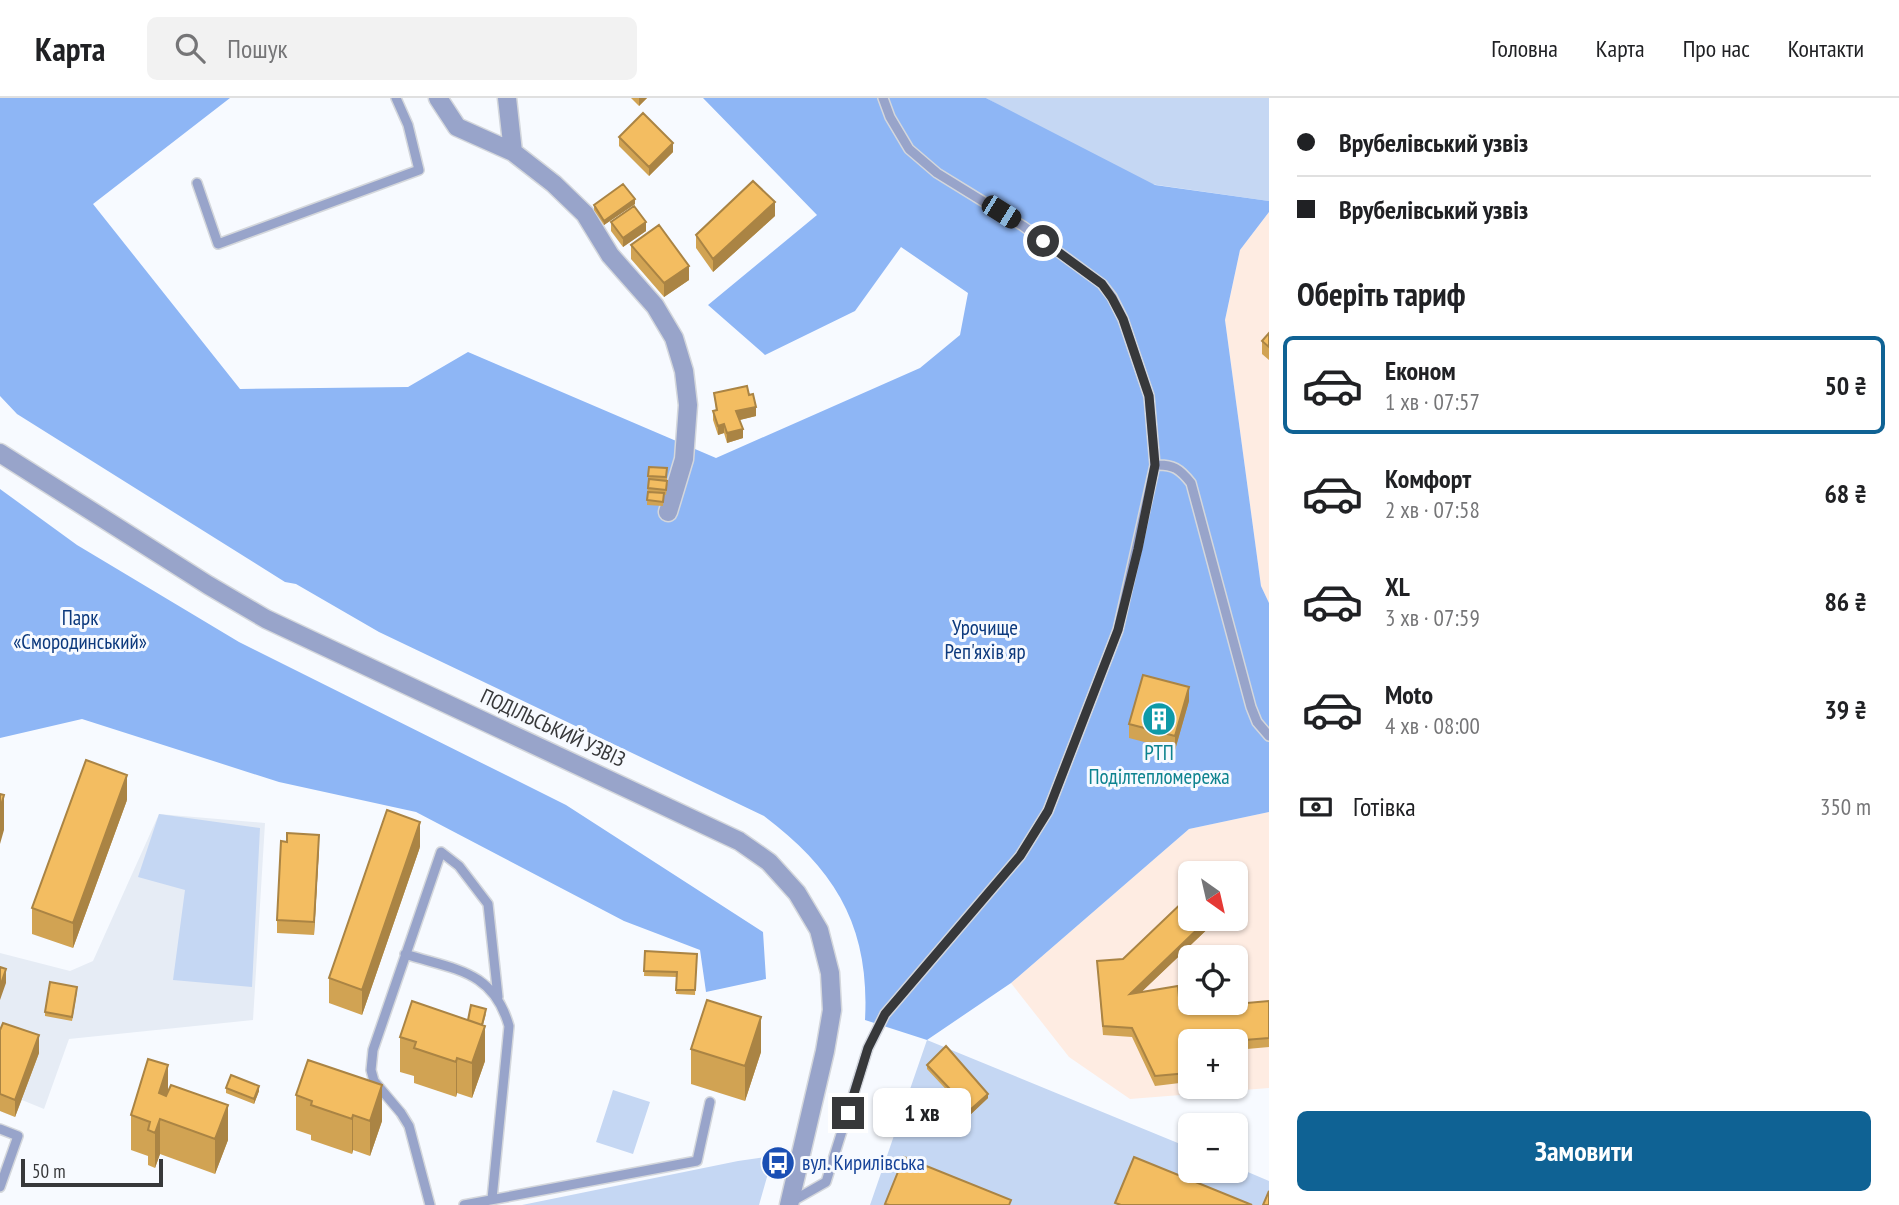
<!DOCTYPE html>
<html lang="uk">
<head>
<meta charset="utf-8">
<style>
	:root { --surface:#fff; --page:#f2f2f2; --text:#202124; --muted:#757577; --line:#e0e0e0; --accent:#0f6294 }
	body { margin:0; font-family:"PT Sans Narrow",sans-serif; background:var(--page); color:var(--text); height:100vh; display:flex; flex-direction:column; font-size:26px; white-space:nowrap }
	* { box-sizing:border-box; margin:0 }
	p { font-size:23px; color:var(--muted) }
	.icon { flex:none; width:38px; height:38px; fill:none; stroke:currentColor; stroke-width:2; stroke-linecap:round; stroke-linejoin:round }
	.map { position:relative; flex:1; overflow:hidden }
	.details { display:flex; flex-direction:column; background:var(--surface); width:630px }
	.details>* { flex:none }
	.banner { display:grid; align-content:center; height:154px; padding:0 28px; background:var(--surface) }
	.needle { width:46px; rotate:146deg }
	.controls { position:absolute; left:1178px; top:763px; display:grid; gap:14px }
	.controls a { display:grid; place-items:center; width:70px; height:70px; border-radius:10px; background:var(--surface); box-shadow:0 2px 5px #0004; font-size:35px }
	.scale { position:absolute; left:21px; bottom:18px; width:142px; box-sizing:border-box; padding-left:7px; border:4px solid #37383a; border-top:0; font-size:19px; line-height:24px; white-space:nowrap; color:#37383a; -webkit-text-stroke:5px #f7faff; paint-order:stroke }
	.end { position:absolute; width:32px; height:32px; margin:-16px; border:9px solid #37383a; background:#fff; box-shadow:0 0 0 4px #fff }
	.from { border-radius:50% }
	.bubble { position:absolute; height:49px; border-radius:10px; background:var(--surface); box-shadow:0 2px 5px #0004; font-size:23px; font-weight:800; line-height:49px; text-align:center }
	.car { position:absolute; width:21px; height:42px; margin:-21px -10px; border-radius:9px; box-shadow:0 0 5px 2px #0007; background:linear-gradient(#222 24%,#8ab4d8 0 40%,#222 0 76%,#8ab4d8 0 86%,#222 0) }
	.banner b { display:flex; align-items:center; gap:24px; height:66px; font-size:26px }
	.banner b+b { border-top:2px solid var(--line) }
	.banner i { width:18px; height:18px; background:var(--text) }
	ul { padding:0; list-style:none }
	li { display:flex; align-items:center; gap:21px; height:98px; margin:0 14px 10px; padding:0 14px; border:4px solid transparent; border-radius:10px }
	li div { flex:1 }
	li b { display:block; font-size:26px }
	li em { font-style:normal; font-weight:800 }
	li.on { border-color:var(--accent) }
	li>.icon { width:63px; height:63px; stroke-width:1.5 }
	h2 { padding:0 28px; font-size:32px; line-height:84px }
	.pay { display:flex; align-items:center; gap:18px; height:77px; padding:0 28px; font-size:26px }
	.pay p { margin-inline-start:auto }
	.cta { display:flex; gap:14px; margin-top:auto; padding:14px 28px }
	.cta a { flex:1; height:80px; border-radius:10px; background:var(--accent); color:#fff; font-size:28px; font-weight:800; line-height:80px; text-align:center }
	header { display:flex; align-items:center; gap:42px; box-sizing:border-box; height:98px; padding:0 35px; background:var(--surface); border-bottom:2px solid var(--line) }
	header strong { font-size:33px }
	nav { display:flex; gap:38px; margin-inline-start:auto; font-size:24px }
	.search { width:490px; height:63px; background:var(--page); display:flex; align-items:center; gap:18px; box-sizing:border-box; padding:0 24px; border-radius:10px; color:var(--muted); font-size:26px }
	main { display:flex; flex:1; min-height:0 }
	.map>svg:first-child { display:block }
	.built { fill:#e6ecf5 }
	.medical { fill:#feece2; fill-rule:evenodd }
	.green { fill:#c5d7f3 }
	.forest { fill:#8eb6f5 }
	.lines { fill:none; stroke-linecap:round; stroke-linejoin:round }
	.service-casing { stroke:#d4d7dc; stroke-width:12 }
	.minor-casing { stroke:#d4d7dc; stroke-width:21 }
	.tertiary-casing { stroke:#d4d7dc; stroke-width:21 }
	.service { stroke:#98a4ca; stroke-width:9 }
	.minor { stroke:#98a4ca; stroke-width:18 }
	.tertiary { stroke:#98a4ca; stroke-width:18 }
	.wall { fill:#d1a353 }
	.shaded-wall { fill:#aa8444 }
	.building { fill:#f3bd61; stroke:#aa8444; stroke-width:2 }
	.route { stroke:#37383a; stroke-width:9 }
	.labels { text-anchor:middle; stroke-width:6; stroke-linejoin:round; paint-order:stroke }
	.park-label { font-size:21px; fill:#0c397d; stroke:#f7faff }
	.street-label { font-size:21px; fill:#37383a; stroke:#f7faff }
	.culture-label { font-size:21px; fill:#0d838f; stroke:#f7faff }
	.transit-label { font-size:21px; fill:#164399; stroke:#f7faff; text-anchor:start }
</style>
</head>
<body>
<header>
<strong>Карта</strong>
<div class="search"><svg class="icon" aria-label="search" viewBox="0 0 24 24"><circle cx="10" cy="10" r="6"/><path d="M15 15l6 6"/></svg>Пошук</div>
<nav><a>Головна</a><a>Карта</a><a>Про нас</a><a>Контакти</a></nav>
</header>
<main>
<div class="map">
<svg width="1269" height="1107" viewBox="0 0 1269 1107">
	<rect width="100%" height="100%" fill="#f7faff"/>
	<path class="built" d="M159 716 265 725 253 922 69 941 44 1011 22 1002 15 1019 0 1013V855L70 873 93 863Z"/>
	<path class="medical" d="M1269 114V505L1261 488 1225 222 1240 152Z
		M1269 714V990L1130 1001 1069 959 1011 885 1189 731ZM1190 775H1236V821H1190ZM1190 859H1236V905H1190ZM1190 943H1236V989H1190Z"/>
	<path class="green" d="M986 0H1269V103L1136 84Z
		M159 716 260 730 252 889 173 882 185 792 138 779Z
		M927 942 1190 1050V1073H1236V1069L1269 1083V1107H870Z
		M613 992 650 1004 633 1056 596 1044Z
		M773 1058 759 1107H522L738 1063Z"/>
	<path class="forest" d="M0 0H230L93 106 240 291 408 289 468 254 716 360 920 270 960 237 968 195 901 149 855 213 765 257 708 207 817 117 703 0H986L1155 87 1269 103V114L1240 152 1225 222 1261 488 1269 505V714L1189 731 1011 885 927 942 865 922C870 830 837 773 764 718L379 534 296 486 285 484 17 316 0 298Z
		M0 391 77 447 239 544 566 707 763 834 766 881 706 894 700 852 624 823 416 714 279 684 82 621 0 640Z"/>
	<g class="lines">
		<g class="service-casing">
			<path id="service" d="M197 85 218 146 419 72 408 27 396 0
				M1155 367C1173 366 1180 371 1191 385L1251 609 1257 624 1269 638
				M405 856C455 872 493 872 509 928L492 1101
				M0 1031 18 1038 0 1089
				M791 1104 826 1084 868 950 885 916 1020 758 1048 713 1118 532 1155 367 1149 298 1123 221 1112 199 1102 186 1023 128 937 75 909 51 890 19 883 0
				M430 1107 409 1028 401 1015 374 983 371 972 373 952 441 754 459 768 488 806 498 899
				M464 1107 697 1063 710 1004"/>
		</g>
		<g class="minor-casing">
			<path id="minor" d="M438 0 457 29 513 54 554 86 585 116 610 157 655 208 674 240 684 273 688 307 684 361 668 414
				M507 0 513 54"/>
		</g>
		<g class="tertiary-casing">
			<path id="tertiary" d="M0 355 208 487 266 521 739 743 769 764 797 795 819 832 830 875 832 912 825 953 789 1107"/>
		</g>
		<use href="#service" class="service"/>
		<use href="#minor" class="minor"/>
		<use href="#tertiary" class="tertiary"/>
	</g>
	<path class="wall" d="M631 0H647L639 8Z
		M619 39 673 54 649 78 619 48Z
		M635 106 604 127 594 112V107Z
		M775 118 713 174 696 150V137Z
		M611 124 646 133 623 149 611 133Z
		M631 147 689 182 664 199 631 161Z
		M1269 235V262L1262 256V243Z
		M714 295 749 297 756 318 739 322 743 340 727 345 724 335 718 337 713 322V313L716 312Z
		M667 370V388L666 397 664 396 663 408 647 407 648 378Z
		M1189 603 1175 652 1129 640V626Z
		M127 702 73 850 32 836V810Z
		M420 749 362 917 329 905V880Z
		M319 750 314 837 277 835V822Z
		M1190 821H1218L1141 894 1180 911 1269 903V949L1236 952V943H1190V956H1186L1188 984 1155 988 1132 939 1103 937 1097 863 1123 861Z
		M645 853 697 856 695 897 676 896 677 879 644 878Z
		M77 894 72 923 45 918V914Z
		M486 916 483 927 485 963 472 1000 457 995 456 999 414 985V978L400 974V939L468 922Z
		M0 932 39 955 15 1019 0 1013Z
		M691 951 761 954 745 1003 691 986Z
		M927 967 988 1000 970 1017 927 971Z
		M226 990 259 993 254 1006 226 995Z
		M168 994 228 1042 215 1076 160 1056 155 1070 148 1067V1058L131 1052V1017Z
		M296 997 382 1023 370 1058 353 1052 352 1056 311 1042V1037L296 1032Z"/>
	<path class="shaded-wall" d="M639 0H647L639 8Z
		M673 45V54L649 78V69Z
		M635 101V106L604 127V123Z
		M775 104V118L713 174V161Z
		M646 124V133L623 149V140Z
		M689 168V182L664 199V185Z
		M756 309V318L736 323V313Z
		M724 326V335L718 337V328Z
		M743 331V340L727 345V335Z
		M1189 589V603L1175 652V638Z
		M127 677V702L73 850V825Z
		M4 697V732L0 746V711Z
		M420 724V749L362 917V892Z
		M319 737V750L314 837V824Z
		M1244 787V796L1236 803V794Z
		M1208 821H1218L1130 905V896Z
		M6 871V885L0 902V889Z
		M761 919V954L745 1003V968Z
		M485 928V963L472 1000V965Z
		M39 937V955L15 1019V1002Z
		M457 960V995L456 999V964Z
		M168 967V1002L160 1021V1056L155 1070V1035L159 995Z
		M382 987V1023L370 1058V1023Z
		M259 988V993L254 1006V1001Z
		M988 996V1000L970 1017V1012Z
		M228 1007V1042L215 1076V1041Z
		M353 1017V1052L352 1056V1021Z"/>
	<path class="building" d="M643 15 673 45 649 69 619 39Z
		M753 83 775 104 713 161 696 137Z
		M623 86 635 101 604 123 594 107Z
		M634 108 646 124 623 140 611 124Z
		M659 127 689 168 664 185 631 147Z
		M1269 235V249L1262 243Z
		M747 288 749 297 753 296 756 309 736 313 743 331 727 335 724 326 718 328 713 313 717 312 714 295Z
		M649 369 667 370 666 379 648 378Z
		M649 381 667 383 666 392 648 390Z
		M648 394 664 395 663 404 647 402Z
		M1143 577 1189 589 1175 638 1129 626Z
		M86 662 127 677 73 825 32 810Z
		M0 696 4 697 0 711Z
		M387 712 420 724 362 892 329 880Z
		M287 735 319 737 314 824 277 822 281 743 287 744Z
		M1224 766 1233 775H1213Z
		M1236 778 1244 787 1236 794Z
		M1190 797V821H1208L1130 896 1178 888 1180 911 1269 903V940L1232 943H1190V947H1186L1188 975 1155 978 1132 930 1103 928 1097 863 1123 861Z
		M645 853 697 856 695 892H676L677 874 644 873Z
		M0 869 6 871 0 889Z
		M50 884 77 889 72 919 45 914Z
		M707 902 761 919 745 968 691 951Z
		M412 903 485 928 472 965 457 960 456 964 414 950 416 944 400 939Z
		M471 907 486 911 482 927 468 922Z
		M3 925 39 937 15 1002 0 996V932Z
		M946 948 988 996 970 1012 927 967Z
		M148 961 168 967 159 995 166 998 171 987 228 1007 215 1041 160 1021 155 1035 148 1032 150 1024 131 1017Z
		M308 962 382 987 370 1023 353 1017 352 1021 311 1007 312 1003 296 997Z
		M231 977 259 988 254 1001 226 990Z
		M904 1059 1011 1102 1009 1107H889L885 1106Z
		M1134 1059 1252 1107H1121L1115 1105Z
		M1269 1093V1107H1263Z"/>
	<g class="lines">
		<path class="route" d="M848 1015 868 950 885 916 1020 758 1048 713 1118 532 1138 451 1155 367 1149 298 1123 221 1112 200 1102 186 1043 143"/>
	</g>
	<defs>
		<g id="building-disc" transform="scale(1.75)"><circle r="9.5" fill="#0f9aa8" stroke="#f7faff"/><path d="M-4-6H4V6H1V3H-1V6H-4ZM-2.5-4.3h1.7v1.8h-1.7ZM.8-4.3h1.7v1.8H.8ZM-2.5-1h1.7V.8h-1.7ZM.8-1h1.7V.8H.8Z" fill="#fff"/></g>
		<g id="bus-disc" transform="scale(1.75)"><circle r="9.5" fill="#1a4fb4" stroke="#f7faff"/><path d="M-5-6H5V4H4V6H2V4H-2V6H-4V4H-5ZM-3.5-4V0h7V-4ZM-3.5 1.2v1.5H-2V1.2ZM2 1.2v1.5H3.5V1.2Z" fill="#fff"/></g>
	</defs>
	<g fill-rule="evenodd">
		<use href="#building-disc" x="1159" y="621"/>
		<use href="#bus-disc" x="778" y="1065"/>
	</g>
	<g class="labels">
		<g class="park-label">
			<text x="80" y="527">Парк<tspan x="80" dy="24">«Смородинський»</tspan></text>
			<text x="985" y="537">Урочище<tspan x="985" dy="24">Реп'яхів яр</tspan></text>
		</g>
		<g class="street-label">
			<text transform="translate(553 630) rotate(25)" y="7">ПОДІЛЬСЬКИЙ УЗВІЗ</text>
		</g>
		<g class="culture-label">
			<text x="1159" y="662">РТП<tspan x="1159" dy="24">Поділтепломережа</tspan></text>
		</g>
		<g class="transit-label">
			<text x="802" y="1072">вул. Кирилівська</text>
		</g>
	</g>
</svg>
<div class="controls">
<a><svg class="needle" viewBox="-14 -14 28 28"><path d="M0-13l5 13h-10z" fill="#e53935"/><path d="M0 13l5-13h-10z" fill="#757577"/></svg></a>
<a><svg class="icon" aria-label="locate" viewBox="0 0 24 24"><circle cx="12" cy="12" r="6"/><path d="M12 2v4M12 18v4M2 12h4M18 12h4"/></svg></a>
<a>+</a>
<a>−</a>
</div>
<div class="scale">50 m</div>
<i class="end from" style="left:1043px;top:143px"></i>
<i class="end" style="left:848px;top:1015px"></i>
<div class="bubble" style="left:873px;top:990px;width:98px">1 хв</div>
<i class="car" style="left:1001px;top:114px;rotate:122deg"></i>
</div>
<section class="details">
<div class="banner">
<b><i class="from"></i>Врубелівський узвіз</b>
<b><i></i>Врубелівський узвіз</b>
</div>
<h2>Оберіть тариф</h2>
<ul>
<li class="on"><svg class="icon" aria-label="car" viewBox="0 0 24 24"><path d="M5 17H2v-5l4-1 3-4h7l3 4 3 1v5h-3M9 17h6M6 11h13"/><circle cx="7" cy="17" r="2"/><circle cx="17" cy="17" r="2"/></svg><div><b>Економ</b><p>1 хв · 07:57</p></div><em>50 ₴</em></li>
<li><svg class="icon" aria-label="car" viewBox="0 0 24 24"><path d="M5 17H2v-5l4-1 3-4h7l3 4 3 1v5h-3M9 17h6M6 11h13"/><circle cx="7" cy="17" r="2"/><circle cx="17" cy="17" r="2"/></svg><div><b>Комфорт</b><p>2 хв · 07:58</p></div><em>68 ₴</em></li>
<li><svg class="icon" aria-label="car" viewBox="0 0 24 24"><path d="M5 17H2v-5l4-1 3-4h7l3 4 3 1v5h-3M9 17h6M6 11h13"/><circle cx="7" cy="17" r="2"/><circle cx="17" cy="17" r="2"/></svg><div><b>XL</b><p>3 хв · 07:59</p></div><em>86 ₴</em></li>
<li><svg class="icon" aria-label="car" viewBox="0 0 24 24"><path d="M5 17H2v-5l4-1 3-4h7l3 4 3 1v5h-3M9 17h6M6 11h13"/><circle cx="7" cy="17" r="2"/><circle cx="17" cy="17" r="2"/></svg><div><b>Moto</b><p>4 хв · 08:00</p></div><em>39 ₴</em></li>
</ul>
<div class="pay"><svg class="icon" aria-label="cash" viewBox="0 0 24 24"><path d="M3 7h18v10H3z"/><circle cx="12" cy="12" r="2"/></svg>Готівка<p>350 m</p></div>
<div class="cta"><a>Замовити</a></div>
</section>
</main>
</body>
</html>
